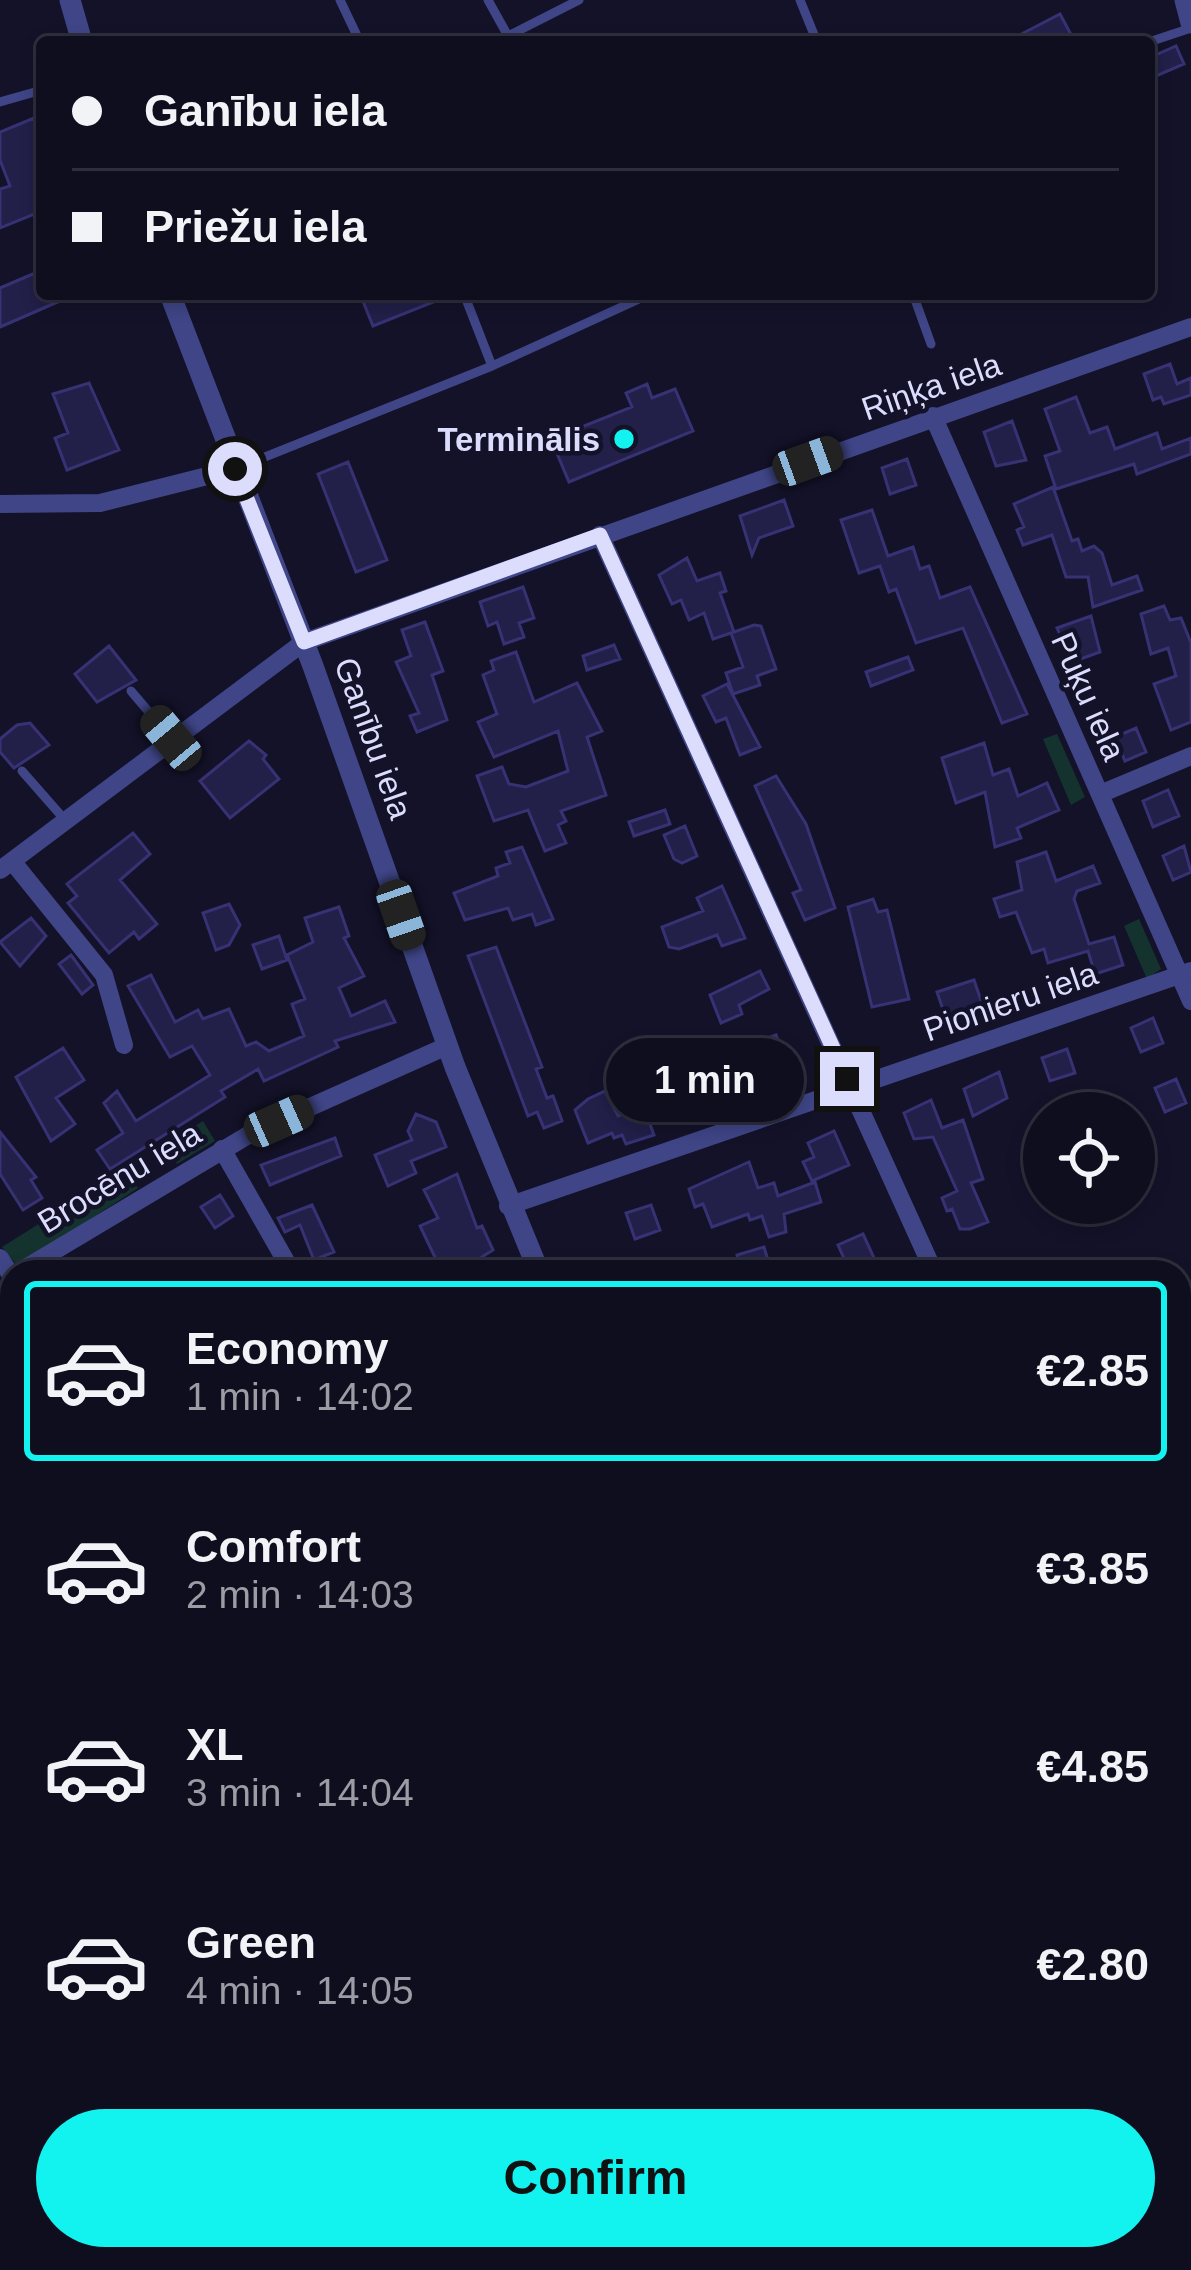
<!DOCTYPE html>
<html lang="en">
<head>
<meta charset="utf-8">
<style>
	:root { --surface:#0e0e1f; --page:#1c1c2c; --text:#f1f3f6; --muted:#9b9ca4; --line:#2e2e3d; --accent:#12f3ef }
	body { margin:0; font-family:Helvetica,sans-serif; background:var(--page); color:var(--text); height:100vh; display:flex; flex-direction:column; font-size:45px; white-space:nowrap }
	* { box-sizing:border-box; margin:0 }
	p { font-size:39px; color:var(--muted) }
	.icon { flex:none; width:66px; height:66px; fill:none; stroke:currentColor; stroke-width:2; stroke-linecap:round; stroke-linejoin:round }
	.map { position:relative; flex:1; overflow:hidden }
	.sheet { position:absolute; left:0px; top:1260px; width:1191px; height:1011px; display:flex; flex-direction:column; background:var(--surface); border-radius:36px 36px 0 0; box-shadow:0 6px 18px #0003,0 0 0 3px var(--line) }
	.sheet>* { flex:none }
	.hud { position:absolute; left:36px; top:36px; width:1119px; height:264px; border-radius:12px; box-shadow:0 6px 18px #0003,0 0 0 3px var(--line); display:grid; align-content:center; height:264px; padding:0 36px; background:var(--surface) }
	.buttons { position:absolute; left:1023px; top:1092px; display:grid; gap:24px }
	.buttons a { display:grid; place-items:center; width:132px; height:132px; border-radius:50%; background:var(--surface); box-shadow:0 6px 18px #0003,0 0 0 3px var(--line); font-size:60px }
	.end { position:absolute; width:54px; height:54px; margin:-27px; border:15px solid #dcdcfd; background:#111; box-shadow:0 0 0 6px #111 }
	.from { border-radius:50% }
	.bubble { position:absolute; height:84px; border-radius:42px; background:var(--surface); box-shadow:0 6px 18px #0003,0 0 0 3px var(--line); font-size:39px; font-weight:800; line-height:84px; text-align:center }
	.car { position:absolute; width:36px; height:72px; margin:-36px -18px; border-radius:15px; box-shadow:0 0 9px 3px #0007; background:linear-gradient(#222 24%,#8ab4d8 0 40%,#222 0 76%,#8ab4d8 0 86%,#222 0) }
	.hud b { display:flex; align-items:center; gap:42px; height:114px; font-size:45px }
	.hud b+b { border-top:3px solid var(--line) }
	.hud i { width:30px; height:30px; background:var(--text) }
	ul { padding:21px 0 0; list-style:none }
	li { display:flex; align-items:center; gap:36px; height:180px; margin:0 24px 18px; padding:0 12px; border:6px solid transparent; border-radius:12px }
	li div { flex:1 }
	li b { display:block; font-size:45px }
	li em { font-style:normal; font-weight:800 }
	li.active { border-color:var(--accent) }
	li>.icon { width:108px; height:108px; stroke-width:1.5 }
	.action { display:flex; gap:24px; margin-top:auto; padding:24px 36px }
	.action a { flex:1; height:138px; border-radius:72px; background:var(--accent); color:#111; font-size:48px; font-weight:800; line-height:138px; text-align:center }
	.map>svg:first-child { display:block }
	.green { fill:#15332e }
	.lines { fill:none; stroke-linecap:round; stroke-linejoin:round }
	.stream { stroke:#102c4a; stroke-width:6 }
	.building { fill:#221f49; stroke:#373274; stroke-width:3 }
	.service { stroke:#3f4586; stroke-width:9 }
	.minor { stroke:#3f4586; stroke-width:18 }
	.tertiary { stroke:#3f4586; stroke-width:21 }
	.route { stroke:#dcdcfd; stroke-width:15 }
	.poi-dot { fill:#12f3ef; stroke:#131229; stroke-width:4.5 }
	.labels { text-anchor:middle; stroke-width:9; stroke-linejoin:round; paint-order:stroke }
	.street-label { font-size:33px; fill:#dcdcfd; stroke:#131229 }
	.poi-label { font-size:33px; font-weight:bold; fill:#dcdcfd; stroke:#131229; text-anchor:end }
</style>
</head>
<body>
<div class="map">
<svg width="1191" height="2270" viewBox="0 0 1191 2270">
	<rect width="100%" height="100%" fill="#131229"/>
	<path class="green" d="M1057 734 1085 797 1071 805 1043 739Z
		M1139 919 1161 969 1147 979 1124 926Z
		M203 1121 215 1141 177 1164 164 1145Z
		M125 1170 138 1188 23 1263H15L2 1247Z"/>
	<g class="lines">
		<path class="stream" d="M634 2259 640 2270"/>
	</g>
	<path class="building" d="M1060 14 1075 42H1006Z
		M1176 46 1184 64 1149 79V58Z
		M34 118 42 138V211L0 228V189L10 186 0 160V132Z
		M42 270V294H76L0 327V288Z
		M360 294H451V295L373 326Z
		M1170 364 1177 384 1191 378V395L1164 404 1161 397 1153 400 1144 374Z
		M89 383 119 450 67 470 55 438 68 433 53 394Z
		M647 384 652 398 675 389 693 431 569 482 551 439 632 407 626 393Z
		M1076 397 1090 433 1107 427 1115 449 1157 433 1162 449 1191 438V454L1137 474 1134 464 1056 489 1045 456 1060 451 1045 409Z
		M1012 421 1026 460 996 466 984 432Z
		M907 459 916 485 890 494 882 468Z
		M348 462 387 560 356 572 318 474Z
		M1053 487 1072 541 1078 539 1082 551 1094 546 1102 553 1112 585 1137 576 1142 590 1093 607 1088 577H1066L1052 535 1023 545 1017 530 1024 527 1014 504Z
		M784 500 793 526 759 538 752 555 740 516Z
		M872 510 888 556 913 547 920 569 929 566 940 598 970 587 1027 714 1002 723 963 628 916 643 896 589 889 592 880 566 859 573 841 520Z
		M687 558 697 581 720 573 726 591 720 593 734 632 713 639 704 613 689 620 681 600 672 604 659 575Z
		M523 587 534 618 519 623 524 637 504 644 497 622 488 626 480 602Z
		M1164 606 1170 620 1181 618 1191 643V722L1171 730 1154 684 1176 676 1168 648 1151 654 1141 614Z
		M1091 616 1100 652 1072 662 1057 628Z
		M425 622 443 671 432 675 447 720 417 732 410 716 419 713 396 662 411 656 402 630Z
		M754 625 761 626 776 669 757 676 760 685 733 694 726 673 743 667 731 633Z
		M614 645 620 659 587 670 583 656Z
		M109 646 136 680 97 702 75 674Z
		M516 652 534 702 577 683 602 731 587 737 606 795 561 811 566 821 558 825 566 843 545 851 528 810 494 821 477 776 502 767 509 784 526 787 568 771 558 731 494 757 478 722 497 714 483 675 494 670 491 661Z
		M908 657 913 670 871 686 866 672Z
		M727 684 760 747 740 755 726 718 716 722 703 696Z
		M30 723 49 745 14 768 0 752V739L17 725Z
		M1136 728 1146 752 1125 761 1115 737Z
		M249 741 266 755 263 759 279 779 230 818 200 781Z
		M984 743 993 775 1009 769 1018 796 1047 783 1059 810 1017 828 1021 838 995 847 985 792 956 803 942 758Z
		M776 776 806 824 835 908 805 920 793 893 801 890 755 786Z
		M1168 790 1179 816 1153 827 1143 801Z
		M665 810 670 824 634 836 629 822Z
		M685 826 697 856 682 863 674 859 664 835Z
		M133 833 150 854 120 880 157 924 139 939 134 932 109 953 68 903 77 896 67 884Z
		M1184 846 1191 872 1173 880 1163 856Z
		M522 847 553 919 536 925 532 914 513 920 508 908 465 920 454 893 498 876 496 868 510 863 506 852Z
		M1046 852 1056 881 1093 866 1100 883 1077 891 1074 899 1089 944 1114 937 1123 965 1095 974 1088 951 1048 963 1044 949 1032 953 1016 912 1000 917 994 899 1022 890 1017 862Z
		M722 886 745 938 722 946 717 935 679 949 669 947 662 927 703 911 697 898Z
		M873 899 878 912 887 910 909 999 872 1007 848 907Z
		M229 904 240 925 229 945 216 950 203 913Z
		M339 907 349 936 344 938 364 976 339 988 351 1016 385 1001 395 1022 335 1041 338 1047 264 1081 258 1069 221 1091 225 1097 110 1169 97 1150 123 1133 104 1103 117 1091 136 1121 210 1075 192 1046 170 1057 128 986 151 975 175 1022 198 1010 203 1019 229 1009 246 1046 256 1042 269 1051 304 1036 292 1004 305 999 287 955 313 942 305 918Z
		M31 918 46 936 20 966 0 942Z
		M279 936 287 960 262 969 253 945Z
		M496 947 542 1067 536 1069 547 1098 553 1096 562 1121 544 1128 537 1112 528 1116 468 956Z
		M71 955 93 985 82 994 59 964Z
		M760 971 769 989 739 1005 742 1014 721 1023 710 995Z
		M974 980 986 1015 949 1027 937 992Z
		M1153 1018 1163 1043 1141 1052 1131 1028Z
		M776 1035 785 1057 727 1080 731 1091 650 1124 654 1135 626 1144 622 1135 614 1138 612 1133 588 1143 575 1110 588 1099 605 1091 618 1116 651 1105 645 1091 652 1088 648 1081 698 1060 693 1047 719 1037 726 1054Z
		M63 1048 84 1080 56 1098 75 1124 51 1141 16 1077Z
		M1067 1049 1075 1073 1050 1081 1042 1058Z
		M999 1072 1007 1098 973 1116 964 1089Z
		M1176 1079 1186 1103 1165 1112 1155 1088Z
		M931 1100 942 1128 963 1120 983 1179 971 1183 988 1222 970 1229H960L952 1209 947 1211 942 1198 957 1191 933 1137 914 1139 904 1113Z
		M416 1114 436 1122 446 1147 411 1161 416 1173 388 1186 375 1155 412 1140 408 1131Z
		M834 1131 849 1165 812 1181 803 1162 814 1157 808 1143Z
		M0 1132 36 1177 31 1180 42 1198 23 1210 0 1174Z
		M335 1138 341 1156 270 1185 261 1165Z
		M749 1162 758 1188 774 1183 778 1196 815 1182 821 1202 784 1214 786 1232 769 1237 762 1216 750 1220 748 1214 712 1227 703 1204 695 1207 689 1189Z
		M457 1174 477 1228 482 1226 493 1250 458 1272H442L420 1226 438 1218 424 1190Z
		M220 1195 233 1216 215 1228 201 1207Z
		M312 1205 334 1252 314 1260 300 1225 285 1232 278 1218Z
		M651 1205 660 1230 635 1239 626 1213Z
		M863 1234 875 1260 850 1272 838 1245Z
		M764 1247 770 1267 742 1272 737 1255Z"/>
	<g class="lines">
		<path class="service" d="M340 0 360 42
			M488 0 508 36
			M800 0 817 42
			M496 42 579 0
			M1149 42 1191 28
			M0 102 42 90
			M464 294 492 366
			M913 294 931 344
			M240 467 492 366 650 294
			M131 691 171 738
			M22 771 65 820"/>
		<path class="minor" d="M933 416 1191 1001
			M0 504 100 503 235 469
			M600 535 934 1272
			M1100 794 1191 756
			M12 861 104 975 124 1045
			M0 870 304 642 1191 327
			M222 1149 292 1272
			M508 1206 1191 971
			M0 1258 12 1277
			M19 1272 250 1134 447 1046
			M0 1658 12 1676
			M1179 1811 1191 1837
			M0 2059 12 2077
			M0 2140 12 2131
			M146 2259 154 2270
			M617 2259 624 2270"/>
		<path class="tertiary" d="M70 0 82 42
			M1185 0 1191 23
			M170 294 313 666 455 1067 539 1272
			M1179 1893 1191 1887
			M1013 2259 1018 2270
			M509 2270 526 2259"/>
	</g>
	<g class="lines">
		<path class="route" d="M235 469 304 642 600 535 847 1079"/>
	</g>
	<circle class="poi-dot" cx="624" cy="439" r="12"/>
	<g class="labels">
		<g class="street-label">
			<text transform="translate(931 386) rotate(-19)" y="12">Riņķa iela</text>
			<text transform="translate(1089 696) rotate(66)" y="12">Puķu iela</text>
			<text transform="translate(374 738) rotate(70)" y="12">Ganību iela</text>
			<text transform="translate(1010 1001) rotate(-19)" y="12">Pionieru iela</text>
			<text transform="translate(119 1177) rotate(-31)" y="12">Brocēnu iela</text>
		</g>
		<g class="poi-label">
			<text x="600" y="451">Terminālis</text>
		</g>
	</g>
</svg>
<div class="buttons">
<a><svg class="icon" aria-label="locate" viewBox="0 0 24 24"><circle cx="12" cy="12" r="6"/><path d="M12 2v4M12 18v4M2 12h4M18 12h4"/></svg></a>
</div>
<i class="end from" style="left:235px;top:469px"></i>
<i class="end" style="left:847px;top:1079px"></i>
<div class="bubble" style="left:606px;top:1038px;width:198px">1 min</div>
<i class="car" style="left:808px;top:461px;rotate:70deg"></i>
<i class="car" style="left:171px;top:738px;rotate:320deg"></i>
<i class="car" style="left:401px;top:915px;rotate:161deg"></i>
<i class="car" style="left:279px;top:1121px;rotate:66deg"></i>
<div class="hud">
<b><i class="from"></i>Ganību iela</b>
<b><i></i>Priežu iela</b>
</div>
<section class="sheet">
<ul>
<li class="active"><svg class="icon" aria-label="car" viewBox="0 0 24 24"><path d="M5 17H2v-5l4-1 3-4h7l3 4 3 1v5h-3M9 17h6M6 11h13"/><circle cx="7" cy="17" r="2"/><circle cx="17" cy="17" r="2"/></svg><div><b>Economy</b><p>1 min · 14:02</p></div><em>€2.85</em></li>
<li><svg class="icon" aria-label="car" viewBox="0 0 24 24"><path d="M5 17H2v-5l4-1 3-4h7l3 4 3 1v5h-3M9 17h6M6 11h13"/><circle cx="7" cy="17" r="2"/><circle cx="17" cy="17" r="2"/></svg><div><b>Comfort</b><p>2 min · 14:03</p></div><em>€3.85</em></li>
<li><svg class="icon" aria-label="car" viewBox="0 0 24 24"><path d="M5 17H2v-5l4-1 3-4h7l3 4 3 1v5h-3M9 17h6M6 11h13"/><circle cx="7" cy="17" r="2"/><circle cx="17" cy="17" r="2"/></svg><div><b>XL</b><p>3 min · 14:04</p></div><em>€4.85</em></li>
<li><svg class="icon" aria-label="car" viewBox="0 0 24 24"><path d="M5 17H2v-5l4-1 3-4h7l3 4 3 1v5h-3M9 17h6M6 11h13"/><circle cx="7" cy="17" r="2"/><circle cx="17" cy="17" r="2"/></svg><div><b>Green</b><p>4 min · 14:05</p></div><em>€2.80</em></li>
</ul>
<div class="action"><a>Confirm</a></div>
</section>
</div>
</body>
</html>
